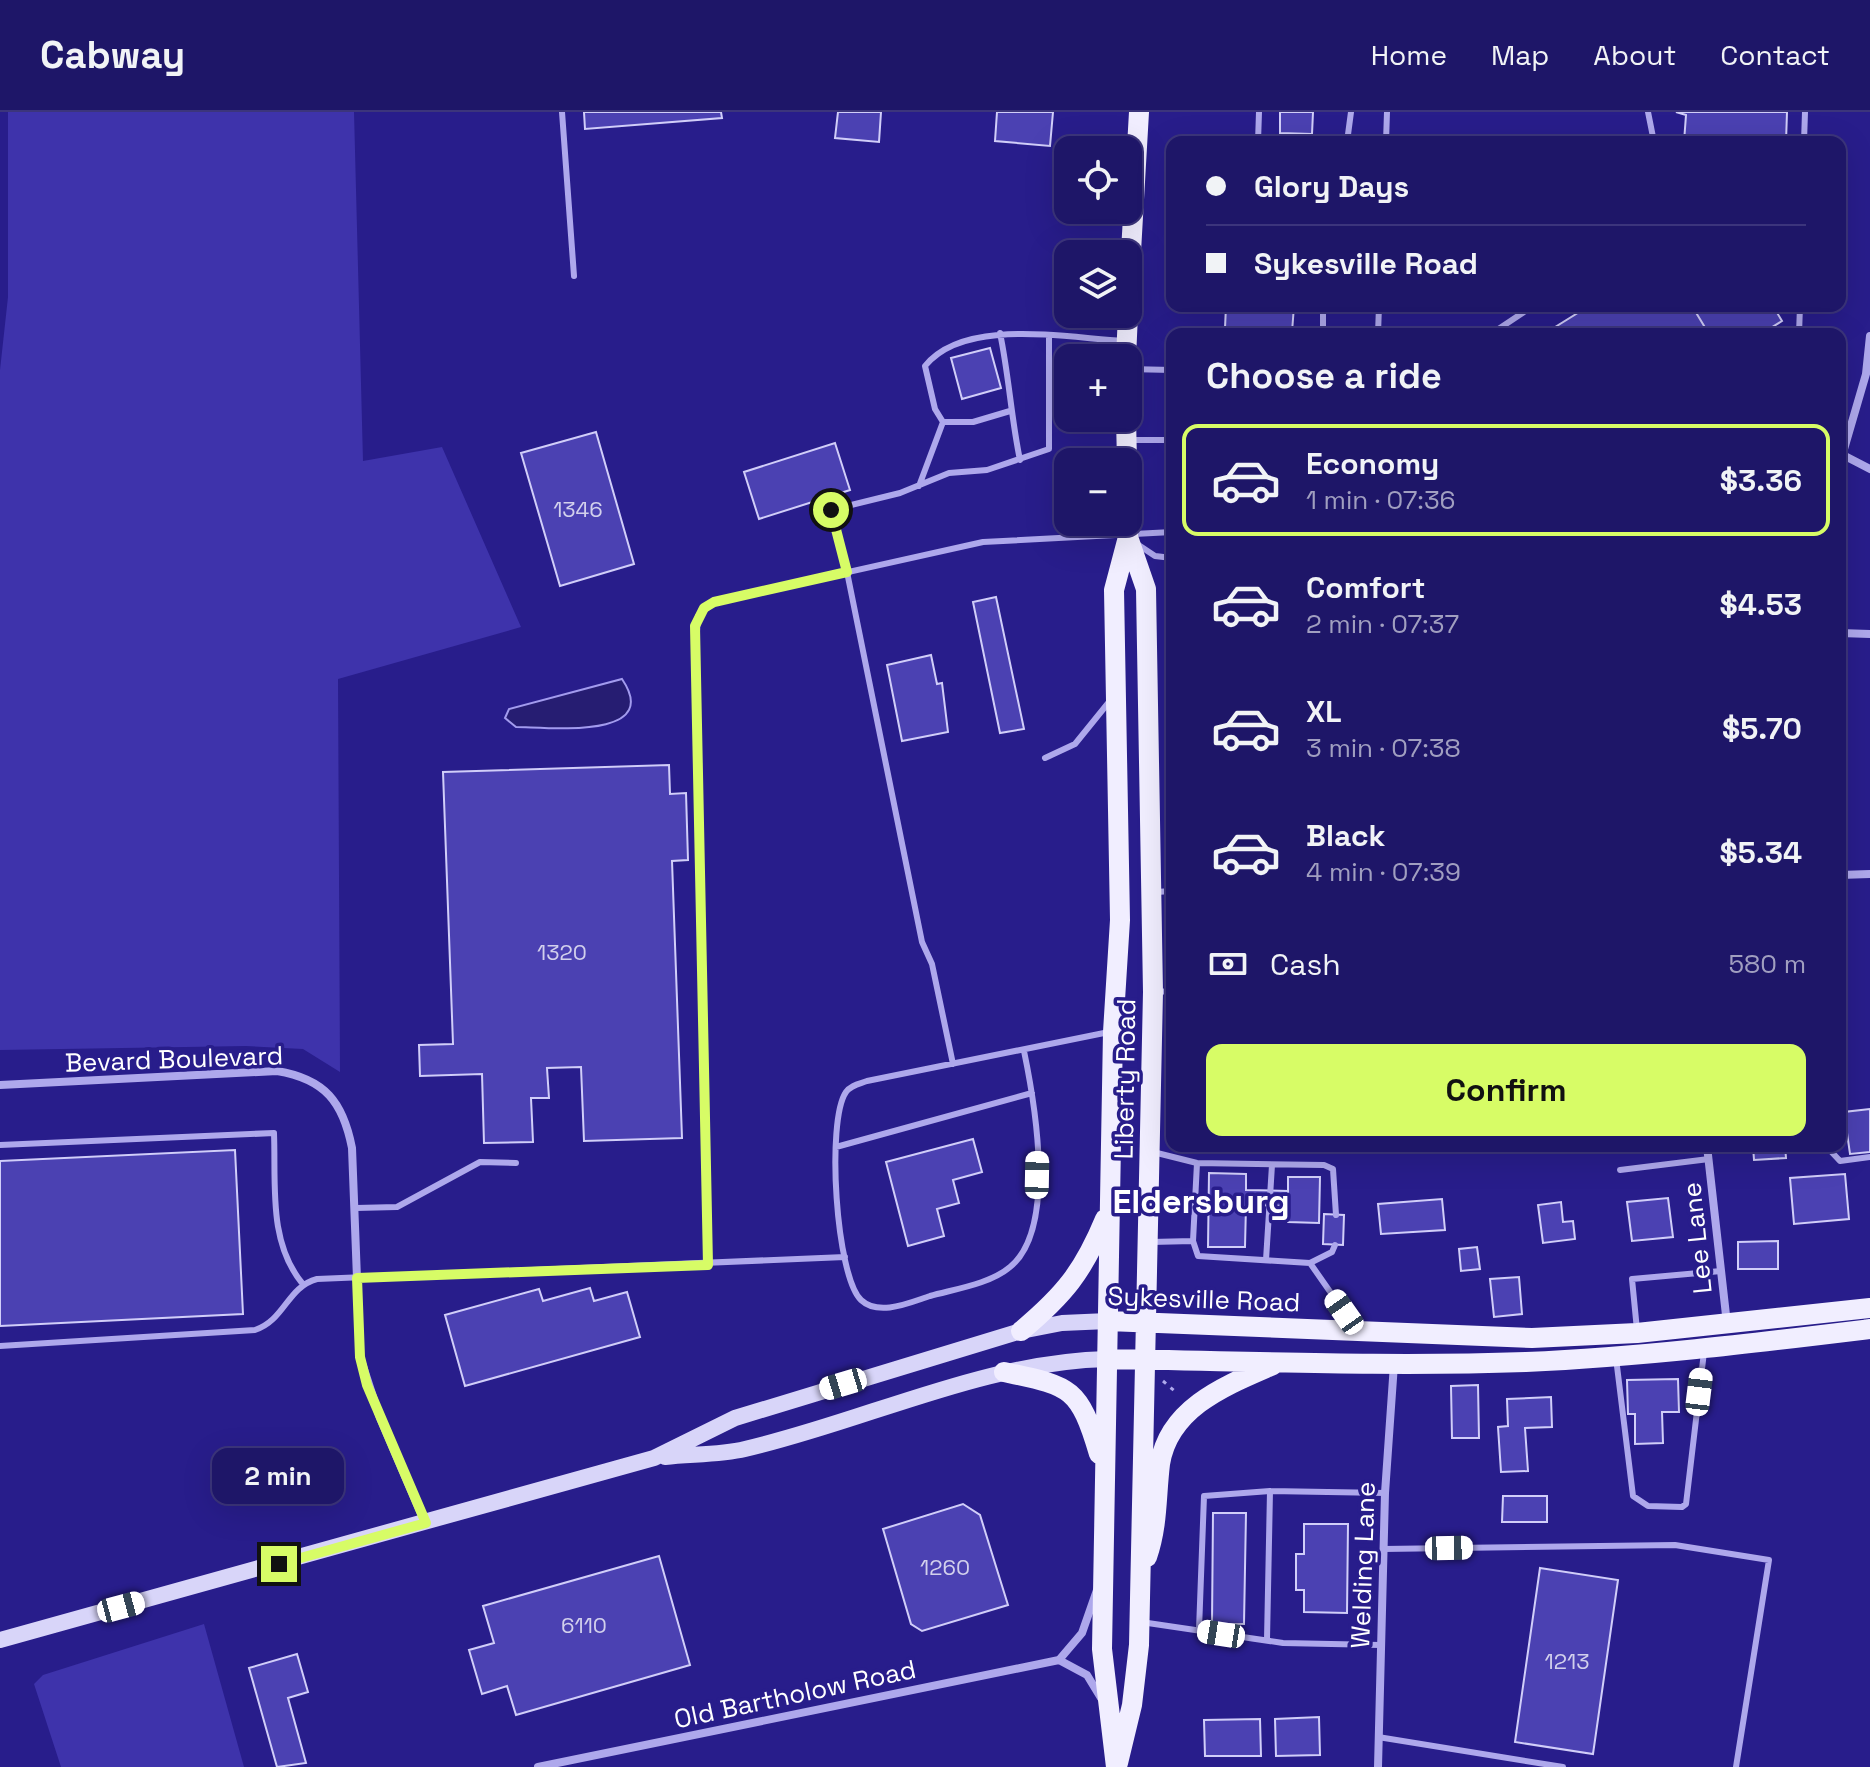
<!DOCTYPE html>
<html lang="en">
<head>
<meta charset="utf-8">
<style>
	:root { --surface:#1e1668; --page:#2b2371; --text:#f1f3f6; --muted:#a19fc0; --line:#3c357c; --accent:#d7fc66 }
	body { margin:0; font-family:"Space Grotesk",sans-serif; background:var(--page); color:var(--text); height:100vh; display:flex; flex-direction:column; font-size:30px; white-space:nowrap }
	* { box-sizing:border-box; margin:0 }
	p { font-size:26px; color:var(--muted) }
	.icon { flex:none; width:44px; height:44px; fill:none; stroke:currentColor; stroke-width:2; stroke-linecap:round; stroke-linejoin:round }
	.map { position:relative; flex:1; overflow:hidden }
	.details { position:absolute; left:1166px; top:216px; width:680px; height:824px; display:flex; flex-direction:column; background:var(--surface); border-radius:16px; box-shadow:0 8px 32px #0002,0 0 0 2px var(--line) }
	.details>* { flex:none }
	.banner { position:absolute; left:1166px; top:24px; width:680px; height:176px; border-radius:16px; box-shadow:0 8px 32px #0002,0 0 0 2px var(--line); display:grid; align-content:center; height:176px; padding:0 40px; background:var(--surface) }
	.tools { position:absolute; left:1054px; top:24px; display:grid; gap:16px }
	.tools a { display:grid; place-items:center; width:88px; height:88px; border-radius:16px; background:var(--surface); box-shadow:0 8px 32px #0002,0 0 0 2px var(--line); font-size:40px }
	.end { position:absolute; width:36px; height:36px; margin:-18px; border:10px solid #d7fc66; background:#111; box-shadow:0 0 0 4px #111 }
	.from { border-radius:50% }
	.bubble { position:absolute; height:56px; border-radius:16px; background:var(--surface); box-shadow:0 8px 32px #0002,0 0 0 2px var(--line); font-size:26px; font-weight:600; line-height:56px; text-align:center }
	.car { position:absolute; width:24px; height:48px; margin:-24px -12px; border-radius:10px; box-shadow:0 0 6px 2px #0007; background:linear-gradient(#fff 24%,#345 0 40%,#fff 0 76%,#345 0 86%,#fff 0) }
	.banner b { display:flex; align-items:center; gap:28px; height:76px; font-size:30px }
	.banner b+b { border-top:2px solid var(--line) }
	.banner i { width:20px; height:20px; background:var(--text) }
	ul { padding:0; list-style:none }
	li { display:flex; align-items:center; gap:24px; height:112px; margin:0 16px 12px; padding:0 24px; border:4px solid transparent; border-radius:16px }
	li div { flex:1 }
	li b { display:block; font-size:30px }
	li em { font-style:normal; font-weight:600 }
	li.on { border-color:var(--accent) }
	li>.icon { width:72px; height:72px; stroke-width:1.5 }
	h2 { padding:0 40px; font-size:36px; line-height:96px }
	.pay { display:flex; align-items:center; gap:20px; height:88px; padding:0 40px; font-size:30px }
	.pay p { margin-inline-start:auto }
	.cta { display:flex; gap:16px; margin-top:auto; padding:16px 40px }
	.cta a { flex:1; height:92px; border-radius:16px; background:var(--accent); color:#111; font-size:32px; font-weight:600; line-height:92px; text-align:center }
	header { display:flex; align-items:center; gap:48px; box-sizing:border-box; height:112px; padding:0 40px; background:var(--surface); border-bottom:2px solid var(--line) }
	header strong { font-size:38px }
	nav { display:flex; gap:44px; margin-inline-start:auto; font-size:28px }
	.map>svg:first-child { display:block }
	.green { fill:#3e33ab }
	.water { fill:#261d72; stroke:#a29bee; stroke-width:2 }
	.building { fill:#4b41b2; stroke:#d1cef9; stroke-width:2 }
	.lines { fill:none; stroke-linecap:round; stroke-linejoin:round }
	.path { stroke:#aea8ec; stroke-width:3; stroke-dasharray:4 6; stroke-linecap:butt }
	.lane { stroke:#aea8ec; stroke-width:6 }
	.street { stroke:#aea8ec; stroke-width:8 }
	.secondary { stroke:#d8d5f9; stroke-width:16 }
	.primary { stroke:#f1eeff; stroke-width:20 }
	.route { stroke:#d7fc66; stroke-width:10 }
	.labels { text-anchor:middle; stroke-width:7; stroke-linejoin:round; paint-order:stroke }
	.number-label { font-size:22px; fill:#d2d0ec }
	.street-label { font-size:26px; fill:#fff; stroke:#281d8b }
	.district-label { font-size:34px; font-weight:bold; fill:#fff; stroke:#281d8b }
</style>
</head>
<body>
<header>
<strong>Cabway</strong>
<nav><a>Home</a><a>Map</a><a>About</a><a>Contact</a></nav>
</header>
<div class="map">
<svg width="1870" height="1655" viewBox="0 0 1870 1655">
	<rect width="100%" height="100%" fill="#281d8b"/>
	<path class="green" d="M8 0H354L363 349 442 335 521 515 338 567 340 960 303 937 246 934 0 938V258L8 185Z
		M204 1512 244 1655H61L34 1572 43 1563Z"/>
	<path class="water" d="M622 567C664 629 545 615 516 615L505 606 509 597Z"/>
	<path class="building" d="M584 0H721L722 6 585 17Z
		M838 0H881L879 30 835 26Z
		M997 0H1053L1050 34 995 29Z
		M1280 0H1313L1312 22 1280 21Z
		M1676 0H1787L1786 30H1684L1686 3Z
		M1226 194H1294L1292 220 1225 216Z
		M1589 194H1692L1709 222H1544Z
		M1692 194H1773L1782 209 1761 222H1709Z
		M990 236 1001 276 962 287 951 246Z
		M596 320 634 452 560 474 521 341Z
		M835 331 850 378 759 407 744 360Z
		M996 485 1024 617 1000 621 973 490Z
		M931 543 937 572 942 571 948 620 902 629 887 553Z
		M669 653 670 682 686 681 688 748 672 749 682 1026 584 1029 581 955 547 956 549 986H531L533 1030 484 1031 482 962 420 964 419 933 453 932 443 660Z
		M1870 997V1040L1850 1042 1844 1000Z
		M973 1027 982 1060 953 1068 959 1091 937 1097 944 1124 908 1134 886 1050Z
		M1753 1034H1785L1786 1046 1754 1048Z
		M235 1038 243 1202 0 1214V1049Z
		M1209 1061 1246 1062V1078L1288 1079V1094L1246 1093 1245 1135H1208Z
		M1845 1062 1849 1107 1794 1112 1790 1066Z
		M1288 1065H1320L1319 1111 1288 1110Z
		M1668 1086 1673 1125 1632 1129 1627 1090Z
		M1442 1087 1445 1118 1381 1122 1378 1092Z
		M1561 1090 1563 1110 1573 1109 1575 1127 1543 1131 1538 1093Z
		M1324 1102 1344 1103 1343 1133 1323 1132Z
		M1778 1129V1157H1738V1130Z
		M1477 1135 1480 1157 1461 1159 1459 1137Z
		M1519 1165 1522 1202 1494 1205 1490 1167Z
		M590 1176 594 1189 627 1180 640 1225 465 1274 445 1203 539 1177 543 1189Z
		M1678 1267 1679 1300H1662L1663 1331 1635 1332V1302H1628L1627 1268Z
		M1478 1273 1479 1326H1452L1451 1274Z
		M1551 1285 1552 1315 1525 1316 1528 1359 1501 1360 1498 1315 1508 1314 1507 1287Z
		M1503 1384H1547V1410H1502Z
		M963 1392 980 1403 1008 1493 922 1519 911 1512 883 1417Z
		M1213 1401H1246L1244 1512H1212Z
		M1304 1412H1348L1347 1501 1304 1500V1478H1296V1442H1304Z
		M659 1444 690 1553 516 1603 507 1574 482 1582 469 1538 494 1531 483 1494Z
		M1540 1456 1618 1468 1593 1642 1515 1630Z
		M297 1542 308 1580 288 1586 306 1651 277 1655 249 1556Z
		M1319 1605 1320 1643 1276 1644 1275 1607Z
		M1260 1607 1261 1644H1205L1204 1608Z"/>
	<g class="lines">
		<path class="path" d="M1163 1269 1178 1282"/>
		<path class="lane" d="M562 0 574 164
			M1648 0 1654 30
			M1258 30 1259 0
			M1347 30 1351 0
			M1386 30 1387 0
			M1804 30 1805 0
			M1000 221C1009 264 1011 305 1020 348
			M1323 222V194
			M1378 222 1379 194
			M1491 222 1533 194
			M1799 222 1800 194
			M1128 257 1172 258
			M1010 299 973 310H943L935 297 925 254C964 205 1067 226 1123 229
			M1132 328H1172
			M919 374 943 310
			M1137 432 1155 444 1172 446
			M1045 646 1075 632 1109 590
			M1156 780 1172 779
			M1156 880 1172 879
			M1024 939C1035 992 1057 1117 1010 1155 990 1172 955 1177 930 1184 911 1190 879 1205 861 1188 836 1164 826 1009 846 980 851 973 859 972 867 969L1109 920
			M953 952 932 852 922 830 847 460 831 398 900 381 949 361 987 358 1049 337V225
			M0 1033 274 1021C276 1072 268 1129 302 1171
			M1826 1034 1840 1049 1870 1045
			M836 1035 1032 981
			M1153 1040 1197 1051 1324 1053 1333 1057 1336 1103
			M1620 1058 1709 1047
			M356 1096 397 1095 480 1050 516 1051
			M1193 1129 1198 1144 1310 1151 1354 1214
			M1151 1130 1193 1129 1197 1051
			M1266 1148 1272 1053
			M1310 1151 1332 1140 1335 1133
			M708 1153 695 549 698 504 714 490 983 430 1172 420
			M1637 1218 1632 1167 1721 1159
			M0 1234 255 1218C285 1208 287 1175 317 1167L845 1145
			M1616 1246 1633 1384 1648 1394 1682 1395 1686 1392 1704 1240
			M1383 1437 1675 1433 1769 1448 1736 1655
			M1141 1510 1283 1531 1380 1533
			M1199 1518 1204 1384 1270 1379 1385 1381
			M1267 1528 1270 1379
			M1378 1625 1563 1655"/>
		<path class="street" d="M1843 343 1870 357
			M1840 351 1866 262 1870 224
			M1840 521 1870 522
			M1840 763 1870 762
			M0 973 277 959C325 967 343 990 352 1036L360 1245 380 1306 425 1411
			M1707 1034 1727 1212
			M1059 1548 1082 1521 1097 1478
			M538 1655 1059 1548 1087 1563 1101 1586
			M1378 1655 1385 1381 1394 1252"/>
		<path class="secondary" d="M665 1345C691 1342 720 1343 745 1337 866 1309 982 1250 1107 1247
			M0 1528 654 1346 735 1306 1021 1219 1062 1211 1108 1209"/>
		<path class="primary" d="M1128 192 1139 0
			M1126 246 1128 202
			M1126 306 1127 350
			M1108 1209 1532 1226 1637 1221 1870 1196
			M1021 1219C1064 1183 1083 1160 1105 1107
			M1107 1247C1247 1249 1386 1255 1526 1250 1641 1245 1755 1231 1870 1217
			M1004 1260C1070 1274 1079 1274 1099 1342
			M1147 1445C1158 1413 1156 1385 1160 1352 1169 1295 1227 1273 1273 1253
			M1118 1651 1132 1593 1139 1533 1153 880 1146 477 1128 425
			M1116 1655 1102 1537 1113 920 1120 808 1114 478 1128 425V410"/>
	</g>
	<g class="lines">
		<path class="route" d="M279 1452 426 1411 367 1273 360 1245 357 1166 708 1153 695 514 704 496 714 490 847 460 831 398"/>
	</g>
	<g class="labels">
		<g class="number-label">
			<text x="578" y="405">1346</text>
			<text x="562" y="848">1320</text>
			<text x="945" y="1463">1260</text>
			<text x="584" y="1521">6110</text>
			<text x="1567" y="1557">1213</text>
		</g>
		<g class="street-label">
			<text transform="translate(174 947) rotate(-2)" y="9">Bevard Boulevard</text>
			<text transform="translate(1125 967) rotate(-89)" y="9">Liberty Road</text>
			<text transform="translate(1697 1126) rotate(-96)" y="9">Lee Lane</text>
			<text transform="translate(1204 1187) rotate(2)" y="9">Sykesville Road</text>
			<text transform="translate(1363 1453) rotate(-88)" y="9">Welding Lane</text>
			<text transform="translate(795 1582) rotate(-12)" y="9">Old Bartholow Road</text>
		</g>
		<g class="district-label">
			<text x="1201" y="1101">Eldersburg</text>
		</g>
	</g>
</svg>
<div class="tools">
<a><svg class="icon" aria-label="locate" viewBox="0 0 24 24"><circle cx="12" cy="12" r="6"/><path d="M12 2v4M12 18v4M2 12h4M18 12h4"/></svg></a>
<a><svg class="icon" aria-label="layers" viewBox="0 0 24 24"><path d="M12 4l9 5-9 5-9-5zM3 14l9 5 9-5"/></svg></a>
<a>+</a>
<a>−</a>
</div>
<i class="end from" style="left:831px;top:398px"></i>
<i class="end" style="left:279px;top:1452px"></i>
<div class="bubble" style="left:212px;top:1336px;width:132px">2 min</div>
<i class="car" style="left:1037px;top:1063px;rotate:1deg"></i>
<i class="car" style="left:1344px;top:1200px;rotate:325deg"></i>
<i class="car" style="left:843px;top:1272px;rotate:253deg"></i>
<i class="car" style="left:1699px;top:1280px;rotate:7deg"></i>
<i class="car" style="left:1449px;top:1436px;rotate:89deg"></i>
<i class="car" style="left:121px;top:1495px;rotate:75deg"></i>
<i class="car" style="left:1221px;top:1522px;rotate:279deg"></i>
<div class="banner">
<b><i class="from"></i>Glory Days</b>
<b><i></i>Sykesville Road</b>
</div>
<section class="details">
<h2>Choose a ride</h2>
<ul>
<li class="on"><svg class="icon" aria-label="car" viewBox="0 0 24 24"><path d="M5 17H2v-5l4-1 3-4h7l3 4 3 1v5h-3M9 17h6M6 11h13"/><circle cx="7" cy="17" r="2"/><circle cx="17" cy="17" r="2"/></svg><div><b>Economy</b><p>1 min · 07:36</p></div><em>$3.36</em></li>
<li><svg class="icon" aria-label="car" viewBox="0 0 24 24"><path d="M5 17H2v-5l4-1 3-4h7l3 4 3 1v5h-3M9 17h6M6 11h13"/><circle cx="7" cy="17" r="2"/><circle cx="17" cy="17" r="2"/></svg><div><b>Comfort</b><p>2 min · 07:37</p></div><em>$4.53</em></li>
<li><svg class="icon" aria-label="car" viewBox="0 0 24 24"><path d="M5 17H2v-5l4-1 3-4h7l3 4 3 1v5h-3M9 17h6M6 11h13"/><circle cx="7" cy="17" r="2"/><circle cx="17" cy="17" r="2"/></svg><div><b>XL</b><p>3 min · 07:38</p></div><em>$5.70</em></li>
<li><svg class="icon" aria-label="car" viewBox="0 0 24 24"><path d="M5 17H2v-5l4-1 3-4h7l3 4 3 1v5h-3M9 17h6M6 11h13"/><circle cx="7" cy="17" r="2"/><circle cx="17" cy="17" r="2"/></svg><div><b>Black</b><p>4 min · 07:39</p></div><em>$5.34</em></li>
</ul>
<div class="pay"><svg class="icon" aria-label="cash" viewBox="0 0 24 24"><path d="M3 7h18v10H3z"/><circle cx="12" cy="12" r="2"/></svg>Cash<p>580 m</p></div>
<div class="cta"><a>Confirm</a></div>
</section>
</div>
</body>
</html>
